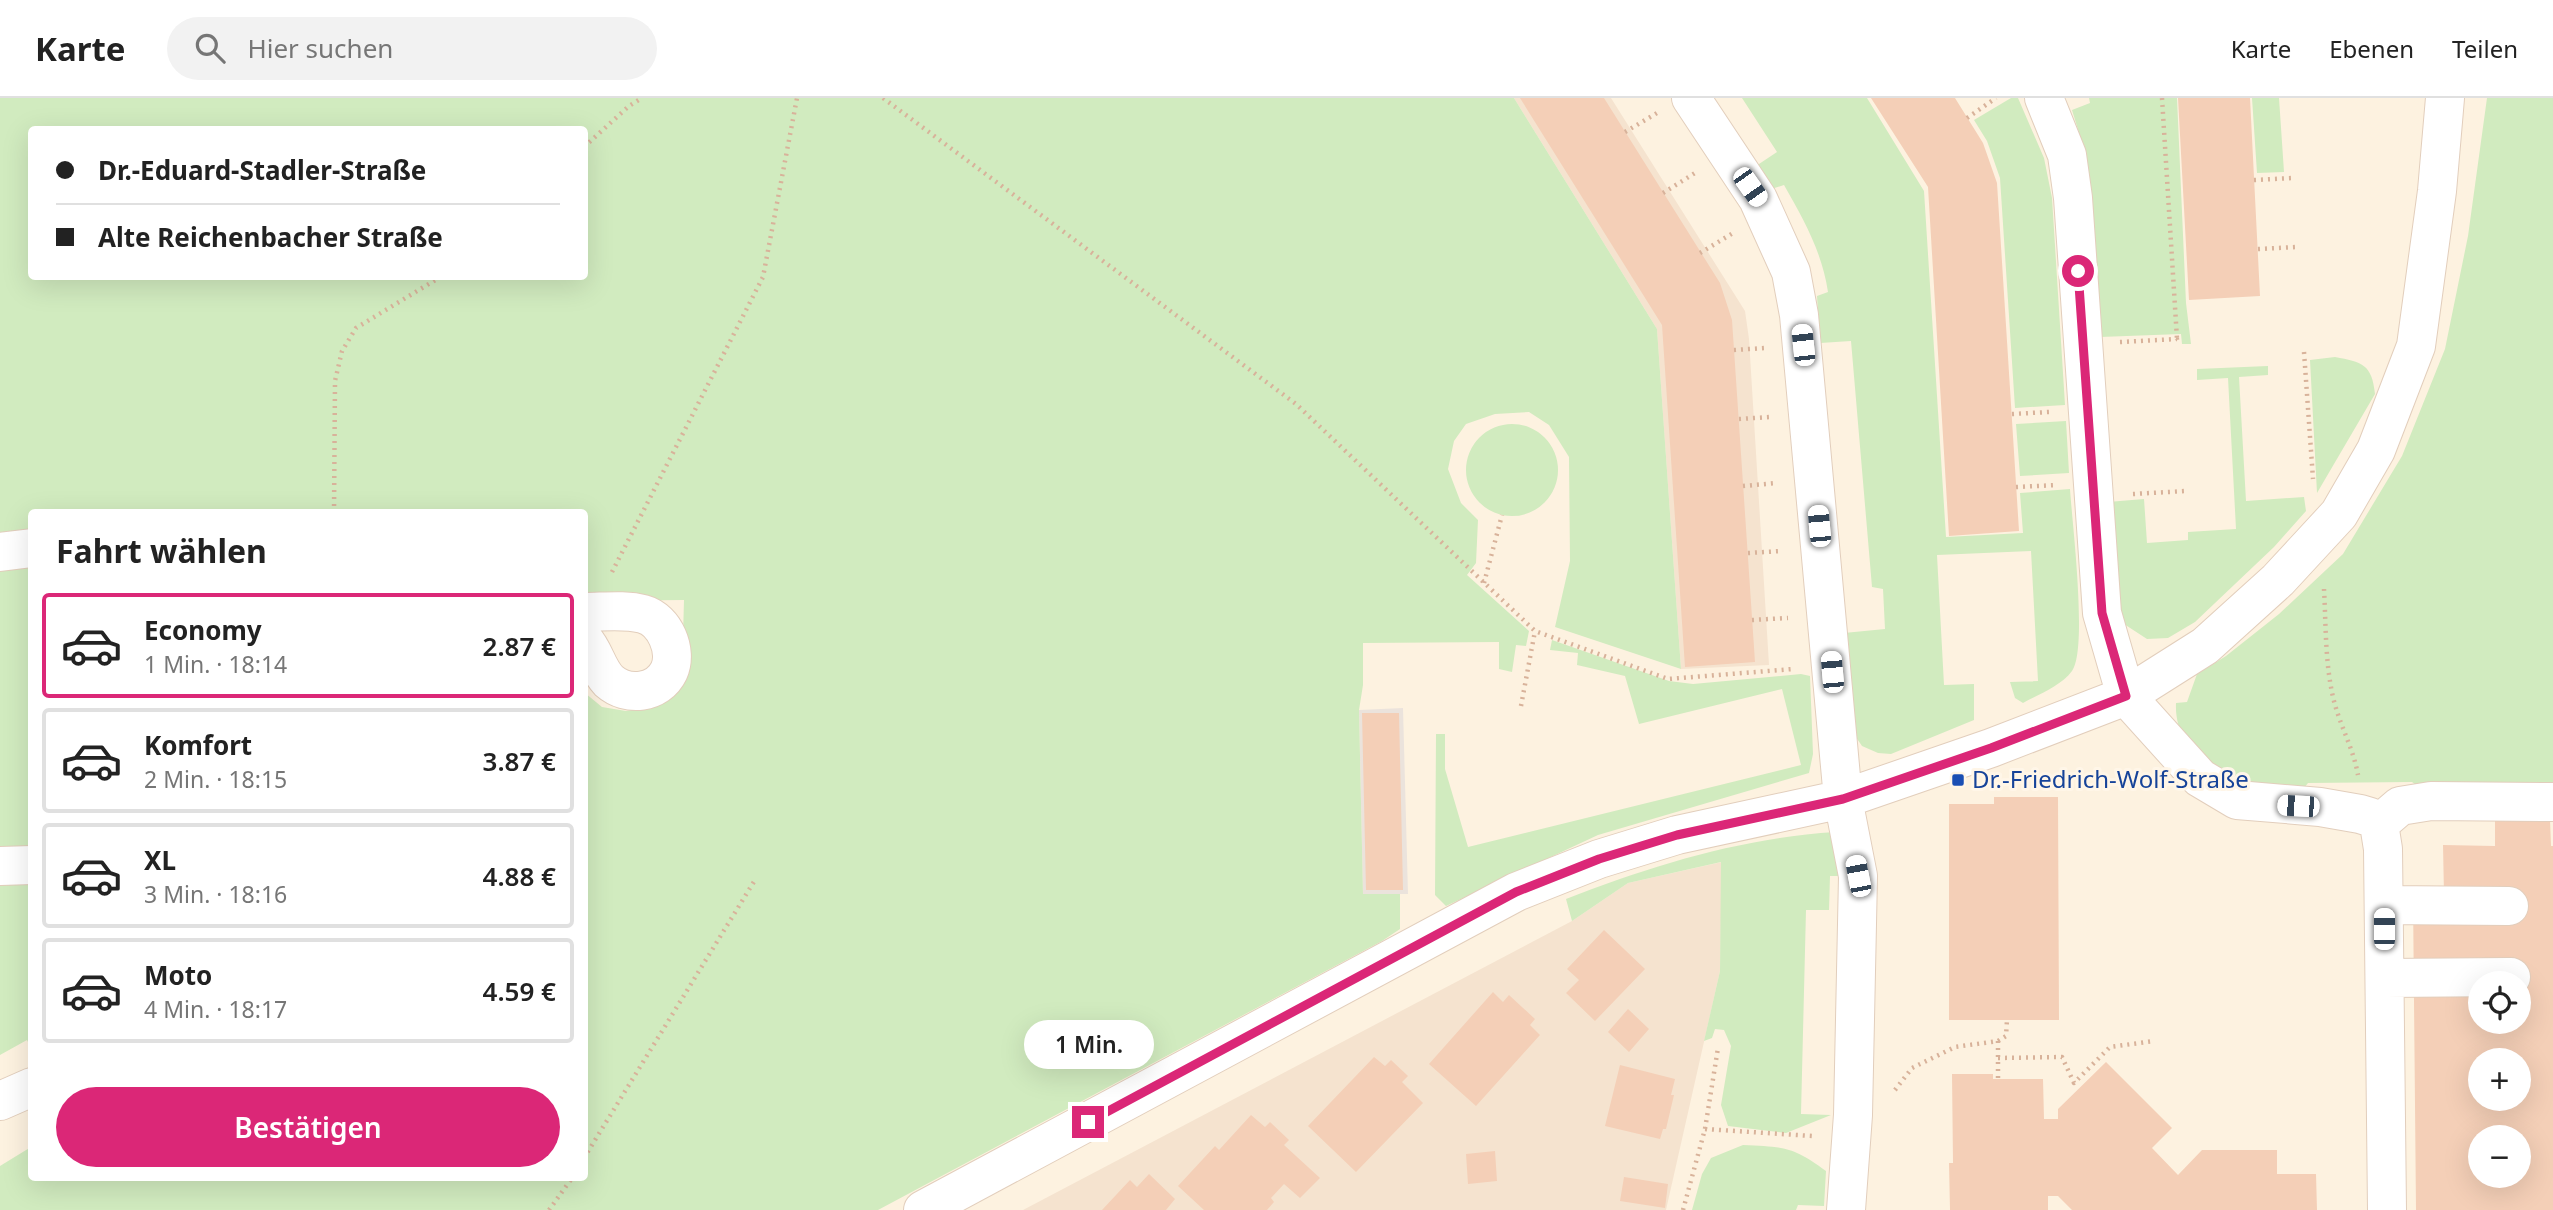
<!DOCTYPE html>
<html lang="de">
<head>
<meta charset="utf-8">
<style>
	:root { --surface:#fff; --page:#f2f2f2; --text:#222; --muted:#767676; --line:#e0e0e0; --accent:#db2777 }
	body { margin:0; font-family:"Noto Sans",sans-serif; background:var(--page); color:var(--text); height:100vh; display:flex; flex-direction:column; font-size:26px; white-space:nowrap }
	* { box-sizing:border-box; margin:0 }
	p { font-size:23px; color:var(--muted) }
	.icon { flex:none; width:38px; height:38px; fill:none; stroke:currentColor; stroke-width:2; stroke-linecap:round; stroke-linejoin:round }
	.map { position:relative; flex:1; overflow:hidden }
	.drawer { position:absolute; left:28px; top:411px; width:560px; height:672px; display:flex; flex-direction:column; background:var(--surface); border-radius:7px; box-shadow:0 7px 28px #0002 }
	.drawer>* { flex:none }
	.hud { position:absolute; left:28px; top:28px; width:560px; height:154px; border-radius:7px; box-shadow:0 7px 28px #0002; display:grid; align-content:center; height:154px; padding:0 28px; background:var(--surface) }
	.tools { position:absolute; left:2468px; top:873px; display:grid; gap:14px }
	.tools a { display:grid; place-items:center; width:63px; height:63px; border-radius:50%; background:var(--surface); box-shadow:0 7px 28px #0002; font-size:35px }
	.end { position:absolute; width:32px; height:32px; margin:-16px; border:9px solid #db2777; background:#fff; box-shadow:0 0 0 4px #fff }
	.from { border-radius:50% }
	.bubble { position:absolute; height:49px; border-radius:24px; background:var(--surface); box-shadow:0 7px 28px #0002; font-size:23px; font-weight:600; line-height:49px; text-align:center }
	.car { position:absolute; width:21px; height:42px; margin:-21px -10px; border-radius:9px; box-shadow:0 0 5px 2px #0007; background:linear-gradient(#fff 24%,#345 0 40%,#fff 0 76%,#345 0 86%,#fff 0) }
	.hud b { display:flex; align-items:center; gap:24px; height:66px; font-size:26px }
	.hud b+b { border-top:2px solid var(--line) }
	.hud i { width:18px; height:18px; background:var(--text) }
	ul { padding:0; list-style:none }
	li { display:flex; align-items:center; gap:21px; height:105px; margin:0 14px 10px; padding:0 14px; border:4px solid var(--line); border-radius:7px }
	li div { flex:1 }
	li b { display:block; font-size:26px }
	li em { font-style:normal; font-weight:600 }
	li.current { border-color:var(--accent) }
	li>.icon { width:63px; height:63px; stroke-width:1.5 }
	h2 { padding:0 28px; font-size:32px; line-height:84px }
	.cta { display:flex; gap:14px; margin-top:auto; padding:14px 28px }
	.cta a { flex:1; height:80px; border-radius:42px; background:var(--accent); color:#fff; font-size:28px; font-weight:600; line-height:80px; text-align:center }
	header { display:flex; align-items:center; gap:42px; box-sizing:border-box; height:98px; padding:0 35px; background:var(--surface); border-bottom:2px solid var(--line) }
	header strong { font-size:33px }
	nav { display:flex; gap:38px; margin-inline-start:auto; font-size:24px }
	.search { width:490px; height:63px; background:var(--page); display:flex; align-items:center; gap:18px; box-sizing:border-box; padding:0 24px; border-radius:38px; color:var(--muted); font-size:26px }
	.map>svg:first-child { display:block }
	.residential { fill:#f5e3cf }
	.industrial { fill:#ebe3dc }
	.green { fill:#d1ebbf; fill-rule:evenodd }
	.building { fill:#f4cfb7; fill-rule:evenodd }
	.lines { fill:none; stroke-linecap:round; stroke-linejoin:round }
	.minor-casing { stroke:#e2cebc; stroke-width:40 }
	.path { stroke:#d8b29a; stroke-width:4.5; stroke-dasharray:2 5; stroke-linecap:butt }
	.minor { stroke:#fff; stroke-width:38 }
	.route { stroke:#db2777; stroke-width:9 }
	.transit-dot { fill:#1a4fb4; stroke:#fff6e8; stroke-width:2.5 }
	.labels { text-anchor:middle; stroke-width:6; stroke-linejoin:round; paint-order:stroke }
	.transit-label { font-size:24px; fill:#164399; stroke:#fff6e8; text-anchor:start }
</style>
</head>
<body>
<header>
<strong>Karte</strong>
<div class="search"><svg class="icon" aria-label="search" viewBox="0 0 24 24"><circle cx="10" cy="10" r="6"/><path d="M15 15l6 6"/></svg>Hier suchen</div>
<nav><a>Karte</a><a>Ebenen</a><a>Teilen</a></nav>
</header>
<div class="map">
<svg width="2553" height="1112" viewBox="0 0 2553 1112">
	<rect width="100%" height="100%" fill="#fdf2e0"/>
	<path class="residential" d="M1514 0H1611L1745 213 1749 241 1769 567 1681 571 1657 231Z
		M1722 764 1720 873 1666 1112H1023L1572 823 1628 785Z"/>
	<path class="industrial" d="M1403 610 1408 796H1363L1359 612Z"/>
	<path class="green" d="M0 0H1514L1657 231 1681 571 1555 529 1570 463 1569 359 1549 327 1529 314 1495 316 1466 326 1454 343 1448 371 1461 405 1478 422 1476 465 1467 477 1529 533 1526 548 1516 547 1512 574 1499 571V544L1363 545V587L1359 612 1363 796H1400V831L1382 843 878 1112H0V1068L31 1049 32 1080H584L585 595 602 609 626 613 649 609 682 575 684 502 585 503 584 415H32L31 950 27 942 0 957ZM32 32H584V178H32Z
		M1742 0H1867L1924 93 1946 439 2023 435 2020 395 2070 391C2072 424 2088 551 2072 573 2061 588 2039 596 2023 605L2015 600 2010 584 2038 583 2031 453 1937 457 1944 587 1974 586V622L1891 656 1878 655 1862 648 1849 629 1844 535 1885 531 1883 491 1872 489 1851 243 1820 245 1817 198 1828 194C1822 154 1804 122 1784 87L1768 92 1753 70 1777 54Z
		M2011 0H2018L2044 60 2052 100 2065 307 2015 310 2000 80 1987 43 1974 22Z
		M2089 0H2177L2186 205 2191 246H2182L2181 236 2100 239 2080 38 2072 12 2090 5Z
		M2252 0H2279L2284 74 2257 75Z
		M2487 0H2553V692H2423L2412 684 2308 685 2304 690C2287 688 2267 689 2250 685 2211 674 2174 649 2176 605L2187 604 2197 576 2226 558 2279 516 2343 456 2402 358 2445 251 2468 138Z
		M2335 259C2362 264 2372 266 2375 296L2317 395 2310 262Z
		M2268 268V277L2239 279 2246 403 2304 399 2306 413 2274 449 2195 524 2168 540 2147 541 2124 526 2110 496 2108 404 2144 401 2147 445 2188 442V434L2236 431 2228 280 2197 282V271Z
		M2066 323 2069 375 2020 378 2016 326Z
		M1466 372a46 46 0 1 1 92 0a46 46 0 1 1-92 0Z
		M1552 542 1669 583 1693 586 1801 576 1810 578 1813 656 1809 675 1598 737 1446 808 1435 797 1436 636H1445V671L1468 749 1801 667 1782 591 1639 626 1625 578 1577 567 1578 555 1550 552Z
		M1835 734 1840 778H1830L1829 812H1806L1801 1016 1831 1017 1786 1035 1728 1028 1721 1007 1731 948 1724 932 1715 931 1712 940 1704 943 1720 873 1721 764 1628 785 1572 823 1566 801C1653 767 1742 740 1835 734Z
		M1743 1047C1783 1049 1792 1048 1826 1073L1824 1108 1798 1107 1796 1112H1692L1702 1076 1711 1060Z"/>
	<path class="building" d="M1520 0H1604L1720 185 1732 222 1755 564 1685 569 1662 227Z
		M1871 0H1955L1983 45 1997 85 2019 433 1949 438 1928 89Z
		M2178 0H2250L2260 198 2189 202Z
		M1362 615H1399L1403 792H1366Z
		M1994 699H2058L2059 922H1949V706H1994Z
		M2495 722H2550L2551 748H2553V1112H2416L2413 797H2444L2443 747 2495 748ZM2480 886H2518V924H2480ZM2480 962H2518V1001H2480ZM2480 1040H2518V1078H2480Z
		M1604 832 1645 871 1595 923 1566 895 1579 882 1567 871Z
		M1493 894 1503 904 1509 897 1535 921 1530 927 1540 937 1476 1008 1429 966Z
		M1628 911 1649 931 1629 954 1608 934Z
		M1374 959 1385 968 1391 962 1408 978 1402 984 1423 1005 1356 1074 1308 1028Z
		M2106 964 2172 1030 2152 1050 2178 1077 2202 1052H2277V1076H2316L2317 1112H2072L2058 1098H2048V1112H1950L1949 1065H1953L1952 976H1993V981H2043L2044 1021H2058V1011Z
		M1620 967 1675 981 1671 997H1674L1666 1031H1663L1660 1041 1605 1028Z
		M1251 1017 1265 1029 1270 1024 1289 1042 1284 1047 1320 1080 1300 1100 1284 1086 1271 1100 1274 1104 1267 1112H1204L1178 1088 1215 1048 1219 1052Z
		M1495 1053 1497 1083 1468 1086 1466 1056Z
		M1149 1076 1175 1101 1166 1112H1102L1130 1082 1137 1089Z
		M1624 1079 1668 1086 1665 1110 1620 1103Z"/>
	<g class="lines">
		<g class="minor-casing">
			<path id="minor" d="M1691 0 1758 101 1791 174 1799 217 1843 701 1858 778 1853 1017 1846 1112
				M2044 0 2067 57 2073 100 2102 515 2126 598 2200 680 2237 702 2320 709 2360 716 2370 719 2379 726 2383 751 2387 1112
				M0 454 32 450
				M584 514C603 514 625 511 643 516 665 522 678 553 669 573 658 596 627 599 609 583 597 571 595 554 584 542
				M2379 726 2400 708 2431 703 2553 704
				M0 768 32 767
				M2384 807 2509 808
				M2385 880 2511 879
				M0 1003 32 989
				M923 1112 1516 794 1599 761 1677 737 1843 701 1991 650 2126 598 2205 548 2278 482 2339 416 2376 352 2416 248 2437 93 2445 0"/>
		</g>
		<path class="path" d="M883 0 1296 306 1535 533 1668 581 1793 571
			M2162 0 2177 241
			M1967 20 1996 0
			M1625 34 1657 15
			M584 49 629 8 642 0
			M2254 82 2293 80
			M1663 95 1695 75
			M2258 151 2297 149
			M1700 155 1733 135
			M2120 244 2177 241 2178 246
			M1734 252 1765 250
			M2304 254 2313 381
			M2012 316 2049 314
			M1739 321 1770 319
			M1743 388 1777 385
			M2016 389 2057 387
			M2133 396 2186 393
			M334 415 335 283 342 253 356 230 442 178
			M1748 455 1782 453
			M612 474 763 179 797 0
			M1484 485 1502 417
			M2324 491C2326 527 2325 564 2333 599 2339 626 2353 649 2358 677
			M1752 522 1788 520
			M1521 608 1535 533
			M1998 943 2006 938 2007 922
			M1998 960 2062 959 2074 985 2110 949 2154 943
			M1895 992 1912 970 1955 949 1998 943V981
			M1705 1031 1812 1038
			M584 1060 755 782
			M549 1112 572 1080
			M1683 1112 1705 1031 1718 950"/>
		<use href="#minor" class="minor"/>
	</g>
	<g class="lines">
		<path class="route" d="M1088 1024 1516 794 1599 761 1677 737 1843 701 1991 650 2126 598 2102 515 2078 173"/>
	</g>
	<rect class="transit-dot" x="1951" y="675" width="14" height="14" rx="3.5"/>
	<g class="labels">
		<g class="transit-label">
			<text x="1972" y="690">Dr.-Friedrich-Wolf-Straße</text>
		</g>
	</g>
</svg>
<div class="tools">
<a><svg class="icon" aria-label="locate" viewBox="0 0 24 24"><circle cx="12" cy="12" r="6"/><path d="M12 2v4M12 18v4M2 12h4M18 12h4"/></svg></a>
<a>+</a>
<a>−</a>
</div>
<i class="end from" style="left:2078px;top:173px"></i>
<i class="end" style="left:1088px;top:1024px"></i>
<div class="bubble" style="left:1024px;top:922px;width:130px">1 Min.</div>
<i class="car" style="left:1750px;top:89px;rotate:145deg"></i>
<i class="car" style="left:1803px;top:247px;rotate:354deg"></i>
<i class="car" style="left:1819px;top:428px;rotate:355deg"></i>
<i class="car" style="left:1832px;top:574px;rotate:355deg"></i>
<i class="car" style="left:2298px;top:708px;rotate:273deg"></i>
<i class="car" style="left:1858px;top:778px;rotate:349deg"></i>
<i class="car" style="left:2384px;top:831px;rotate:0deg"></i>
<div class="hud">
<b><i class="from"></i>Dr.-Eduard-Stadler-Straße</b>
<b><i></i>Alte Reichenbacher Straße</b>
</div>
<section class="drawer">
<h2>Fahrt wählen</h2>
<ul>
<li class="current"><svg class="icon" aria-label="car" viewBox="0 0 24 24"><path d="M5 17H2v-5l4-1 3-4h7l3 4 3 1v5h-3M9 17h6M6 11h13"/><circle cx="7" cy="17" r="2"/><circle cx="17" cy="17" r="2"/></svg><div><b>Economy</b><p>1 Min. · 18:14</p></div><em>2.87 €</em></li>
<li><svg class="icon" aria-label="car" viewBox="0 0 24 24"><path d="M5 17H2v-5l4-1 3-4h7l3 4 3 1v5h-3M9 17h6M6 11h13"/><circle cx="7" cy="17" r="2"/><circle cx="17" cy="17" r="2"/></svg><div><b>Komfort</b><p>2 Min. · 18:15</p></div><em>3.87 €</em></li>
<li><svg class="icon" aria-label="car" viewBox="0 0 24 24"><path d="M5 17H2v-5l4-1 3-4h7l3 4 3 1v5h-3M9 17h6M6 11h13"/><circle cx="7" cy="17" r="2"/><circle cx="17" cy="17" r="2"/></svg><div><b>XL</b><p>3 Min. · 18:16</p></div><em>4.88 €</em></li>
<li><svg class="icon" aria-label="car" viewBox="0 0 24 24"><path d="M5 17H2v-5l4-1 3-4h7l3 4 3 1v5h-3M9 17h6M6 11h13"/><circle cx="7" cy="17" r="2"/><circle cx="17" cy="17" r="2"/></svg><div><b>Moto</b><p>4 Min. · 18:17</p></div><em>4.59 €</em></li>
</ul>
<div class="cta"><a>Bestätigen</a></div>
</section>
</div>
</body>
</html>
